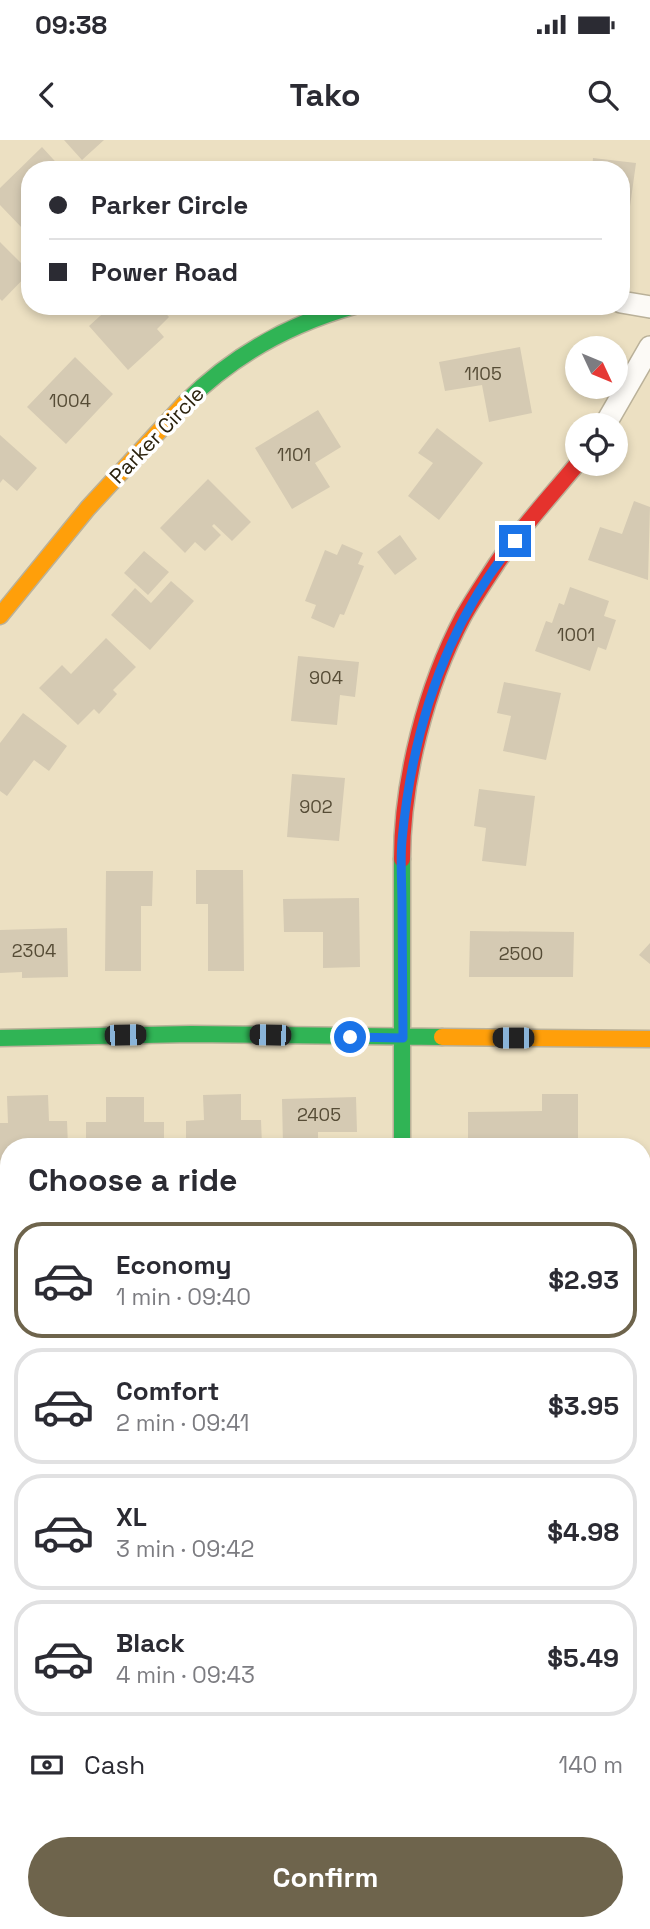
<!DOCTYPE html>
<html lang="en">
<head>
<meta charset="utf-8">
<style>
	:root { --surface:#fff; --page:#f2f2f3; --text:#2b2b33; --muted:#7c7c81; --line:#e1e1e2; --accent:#6e644c }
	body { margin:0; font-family:"Space Grotesk",sans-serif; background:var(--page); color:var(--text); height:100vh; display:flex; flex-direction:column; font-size:26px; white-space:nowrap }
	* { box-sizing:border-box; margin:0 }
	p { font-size:23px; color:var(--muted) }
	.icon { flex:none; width:38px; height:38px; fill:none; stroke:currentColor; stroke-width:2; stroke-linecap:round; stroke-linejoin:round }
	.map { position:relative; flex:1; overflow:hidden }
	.details { position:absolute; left:0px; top:998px; width:651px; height:793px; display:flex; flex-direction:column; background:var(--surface); border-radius:28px 28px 0 0; box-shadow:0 4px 10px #0003 }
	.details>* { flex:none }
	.hud { position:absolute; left:21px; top:21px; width:609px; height:154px; border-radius:28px; box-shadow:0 4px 10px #0003; display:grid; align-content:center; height:154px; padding:0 28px; background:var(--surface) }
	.needle { width:46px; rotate:134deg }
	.controls { position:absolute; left:565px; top:196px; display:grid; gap:14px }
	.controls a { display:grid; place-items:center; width:63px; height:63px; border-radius:50%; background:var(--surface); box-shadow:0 4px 10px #0003; font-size:35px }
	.end { position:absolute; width:32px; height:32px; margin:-16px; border:9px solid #1a73e8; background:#fff; box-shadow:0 0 0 4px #fff }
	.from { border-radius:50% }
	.car { position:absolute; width:21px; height:42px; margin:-21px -10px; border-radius:9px; box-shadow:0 0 5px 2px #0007; background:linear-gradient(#222 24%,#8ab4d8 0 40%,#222 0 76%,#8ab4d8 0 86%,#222 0) }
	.hud b { display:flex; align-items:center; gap:24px; height:66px; font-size:26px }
	.hud b+b { border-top:2px solid var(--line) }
	.hud i { width:18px; height:18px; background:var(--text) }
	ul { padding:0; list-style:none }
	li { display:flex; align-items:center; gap:21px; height:116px; margin:0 14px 10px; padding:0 14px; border:4px solid var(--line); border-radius:28px }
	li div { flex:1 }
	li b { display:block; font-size:26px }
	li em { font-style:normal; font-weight:700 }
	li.on { border-color:var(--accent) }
	li>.icon { width:63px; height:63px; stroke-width:1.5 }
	h2 { padding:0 28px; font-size:32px; line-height:84px }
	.pay { display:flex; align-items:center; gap:18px; height:77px; padding:0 28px; font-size:26px }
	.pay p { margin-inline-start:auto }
	.button { display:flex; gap:14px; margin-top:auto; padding:14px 28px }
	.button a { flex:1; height:80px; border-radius:42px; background:var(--accent); color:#fff; font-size:28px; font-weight:700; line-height:80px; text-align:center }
	.status { display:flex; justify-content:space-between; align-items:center; height:49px; padding:0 35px; background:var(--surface); direction:ltr }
	.status svg { height:19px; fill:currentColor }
	header { display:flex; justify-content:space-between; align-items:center; height:91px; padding:0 28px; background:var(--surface); font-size:32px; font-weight:700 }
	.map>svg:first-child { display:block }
	.building { fill:#d5cab3 }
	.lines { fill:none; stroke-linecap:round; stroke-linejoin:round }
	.lane-casing { stroke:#bab199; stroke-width:14 }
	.street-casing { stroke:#bab199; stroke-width:24 }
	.fast-casing { stroke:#bab199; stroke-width:19 }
	.slow-casing { stroke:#bab199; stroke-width:19 }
	.jam-casing { stroke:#bab199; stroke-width:19 }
	.lane { stroke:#fcfaf6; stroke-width:10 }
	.street { stroke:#fcfaf6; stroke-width:21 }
	.fast { stroke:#30b455; stroke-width:16 }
	.slow { stroke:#ff9f0a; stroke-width:16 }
	.jam { stroke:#e5322d; stroke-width:16 }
	.route { stroke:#1a73e8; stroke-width:9 }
	.labels { text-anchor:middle; stroke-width:7; stroke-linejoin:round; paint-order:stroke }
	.number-label { font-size:18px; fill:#564c36 }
	.street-label { font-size:21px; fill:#2a210c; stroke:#fff }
</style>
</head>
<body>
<div class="status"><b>09:38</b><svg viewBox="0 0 49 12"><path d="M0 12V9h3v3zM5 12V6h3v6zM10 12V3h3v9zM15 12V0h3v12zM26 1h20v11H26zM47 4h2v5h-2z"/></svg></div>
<header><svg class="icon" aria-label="back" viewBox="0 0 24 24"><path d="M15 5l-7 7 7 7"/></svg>Tako<svg class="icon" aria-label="search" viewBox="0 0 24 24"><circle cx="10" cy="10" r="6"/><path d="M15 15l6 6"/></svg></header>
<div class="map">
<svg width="650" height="1789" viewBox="0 0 650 1789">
	<rect width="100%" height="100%" fill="#ece0c2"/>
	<path class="building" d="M64 0H104L82 20Z
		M42 7 63 30H30V82L23 89 0 65V48Z
		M593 18 636 23 627 88 621 87V30H592Z
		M0 102 30 132 2 161 0 159Z
		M111 166H159L169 177 157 189 164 197 128 230 89 186Z
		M520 207 532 273 489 282 482 245 445 251 439 222Z
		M75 217 113 254 66 304 27 267Z
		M318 270 341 307 315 323 330 347 292 369 255 308Z
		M437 288 483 323 439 380 408 356 433 323 418 313Z
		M0 295 37 328 17 351 3 339 0 343Z
		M208 339 251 382 232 401 214 384 212 386 221 395 205 411 195 402 185 413 160 388Z
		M634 361 650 367 648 440 588 420 600 387 622 394Z
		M400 395 417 419 395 435 377 412Z
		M342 404 363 413 358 424 364 426 344 475 340 474 334 488 311 478 316 465 305 461 325 410 337 415Z
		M144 411 169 432 148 455 124 433Z
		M171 441 194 461 150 510 111 475 135 448 151 463Z
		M570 447 609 461 604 476 616 480 606 510 598 507 590 531 535 511 546 481 552 483 559 463 564 465Z
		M106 498 136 527 113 550 117 554 99 574 94 569 78 585 39 548 62 525 71 534Z
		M298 516 359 522 355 557 340 555 337 585 291 581Z
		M504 542 561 553 546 620 503 611 511 576 497 573Z
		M23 573 67 606 49 631 34 620 7 656 0 651V603Z
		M292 634 345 638 339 701 287 697Z
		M479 649 535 656 526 726 482 721 486 688 474 686Z
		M196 730H243L244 831H208V764H196Z
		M106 731H153L152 766H141V831H105Z
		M359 758 360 827 323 828V792H284L283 759Z
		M67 788 68 837 22 838V832L0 833V790Z
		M470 791 574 792 573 837H469Z
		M650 803V824L639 815Z
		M241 954V980H261L262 1006H186V981L204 980 203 955Z
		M542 954H578V1006H468V972L542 971Z
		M48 955 49 981H67L68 1006H9V1025H0V983H8L7 956Z
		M106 957H144V982H164V1006H86V982H106Z
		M356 957 357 992H318V1006H283L282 959Z
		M3 1119H9V1217H2Z
		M645 1205H650V1233H645Z
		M0 1516H9V1551H0Z
		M642 1704 650 1705V1742H642Z
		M74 1782H124V1789H74Z
		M151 1782H199V1789H150Z"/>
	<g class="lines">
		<g class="lane-casing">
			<path id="lane" d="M0 1783 17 1782"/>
		</g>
		<g class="street-casing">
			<path id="street" d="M621 162 650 167
				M605 285 650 207
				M0 1276H9
				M0 1641H9
				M642 1645H650
				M396 1782V1789"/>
		</g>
		<g class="fast-casing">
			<path id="fast" d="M185 263C233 215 289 184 354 166
				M402 719V1006
				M0 898 191 894 442 897"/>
		</g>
		<g class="slow-casing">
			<path id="slow" d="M0 476 88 368 185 263
				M442 897 650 899"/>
		</g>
		<g class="jam-casing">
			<path id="jam" d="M402 719C402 640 426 547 463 477 473 459 486 440 497 423 521 388 551 356 578 323"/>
		</g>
		<use href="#lane" class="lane"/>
		<use href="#street" class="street"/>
		<use href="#fast" class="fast"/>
		<use href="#slow" class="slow"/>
		<use href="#jam" class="jam"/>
	</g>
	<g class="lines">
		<path class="route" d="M350 897 403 898C403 853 402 809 402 764 402 743 400 721 402 700 412 592 445 486 515 401"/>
	</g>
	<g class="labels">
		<g class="number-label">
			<text x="483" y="240">1105</text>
			<text x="70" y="267">1004</text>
			<text x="294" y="321">1101</text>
			<text x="576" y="501">1001</text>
			<text x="326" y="544">904</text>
			<text x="316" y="673">902</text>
			<text x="34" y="817">2304</text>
			<text x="521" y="820">2500</text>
			<text x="319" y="981">2405</text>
		</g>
		<g class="street-label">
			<text transform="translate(157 295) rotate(-46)" y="7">Parker Circle</text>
		</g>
	</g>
</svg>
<div class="controls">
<a><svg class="needle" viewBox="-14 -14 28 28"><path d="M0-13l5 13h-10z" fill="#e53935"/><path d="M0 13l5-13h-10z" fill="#7c7c81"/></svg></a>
<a><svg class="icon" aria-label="locate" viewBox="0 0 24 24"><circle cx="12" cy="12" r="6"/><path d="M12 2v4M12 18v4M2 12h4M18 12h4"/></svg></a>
</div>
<i class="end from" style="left:350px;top:897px"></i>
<i class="end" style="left:515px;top:401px"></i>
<i class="car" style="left:125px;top:895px;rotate:89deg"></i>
<i class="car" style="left:270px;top:895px;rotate:271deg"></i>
<i class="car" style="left:513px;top:898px;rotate:270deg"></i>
<div class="hud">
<b><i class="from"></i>Parker Circle</b>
<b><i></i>Power Road</b>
</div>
<section class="details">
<h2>Choose a ride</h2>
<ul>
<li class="on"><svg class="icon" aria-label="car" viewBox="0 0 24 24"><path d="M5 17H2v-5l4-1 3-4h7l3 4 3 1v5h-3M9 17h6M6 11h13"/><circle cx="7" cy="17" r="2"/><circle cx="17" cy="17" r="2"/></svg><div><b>Economy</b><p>1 min · 09:40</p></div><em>$2.93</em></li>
<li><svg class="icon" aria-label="car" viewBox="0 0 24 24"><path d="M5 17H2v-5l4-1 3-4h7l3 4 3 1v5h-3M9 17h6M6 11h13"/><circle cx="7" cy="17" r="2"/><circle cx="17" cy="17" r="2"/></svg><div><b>Comfort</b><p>2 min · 09:41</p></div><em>$3.95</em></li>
<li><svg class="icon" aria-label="car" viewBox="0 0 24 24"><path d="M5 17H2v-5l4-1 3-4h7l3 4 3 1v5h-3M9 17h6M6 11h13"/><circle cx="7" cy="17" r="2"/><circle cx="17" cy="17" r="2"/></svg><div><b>XL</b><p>3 min · 09:42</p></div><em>$4.98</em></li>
<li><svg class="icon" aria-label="car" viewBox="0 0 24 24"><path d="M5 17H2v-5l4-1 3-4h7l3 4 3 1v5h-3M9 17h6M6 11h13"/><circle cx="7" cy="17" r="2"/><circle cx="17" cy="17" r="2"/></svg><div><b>Black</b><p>4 min · 09:43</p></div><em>$5.49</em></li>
</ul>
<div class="pay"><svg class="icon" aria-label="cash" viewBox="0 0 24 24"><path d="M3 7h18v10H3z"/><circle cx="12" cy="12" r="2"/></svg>Cash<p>140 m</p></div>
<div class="button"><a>Confirm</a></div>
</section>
</div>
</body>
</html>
